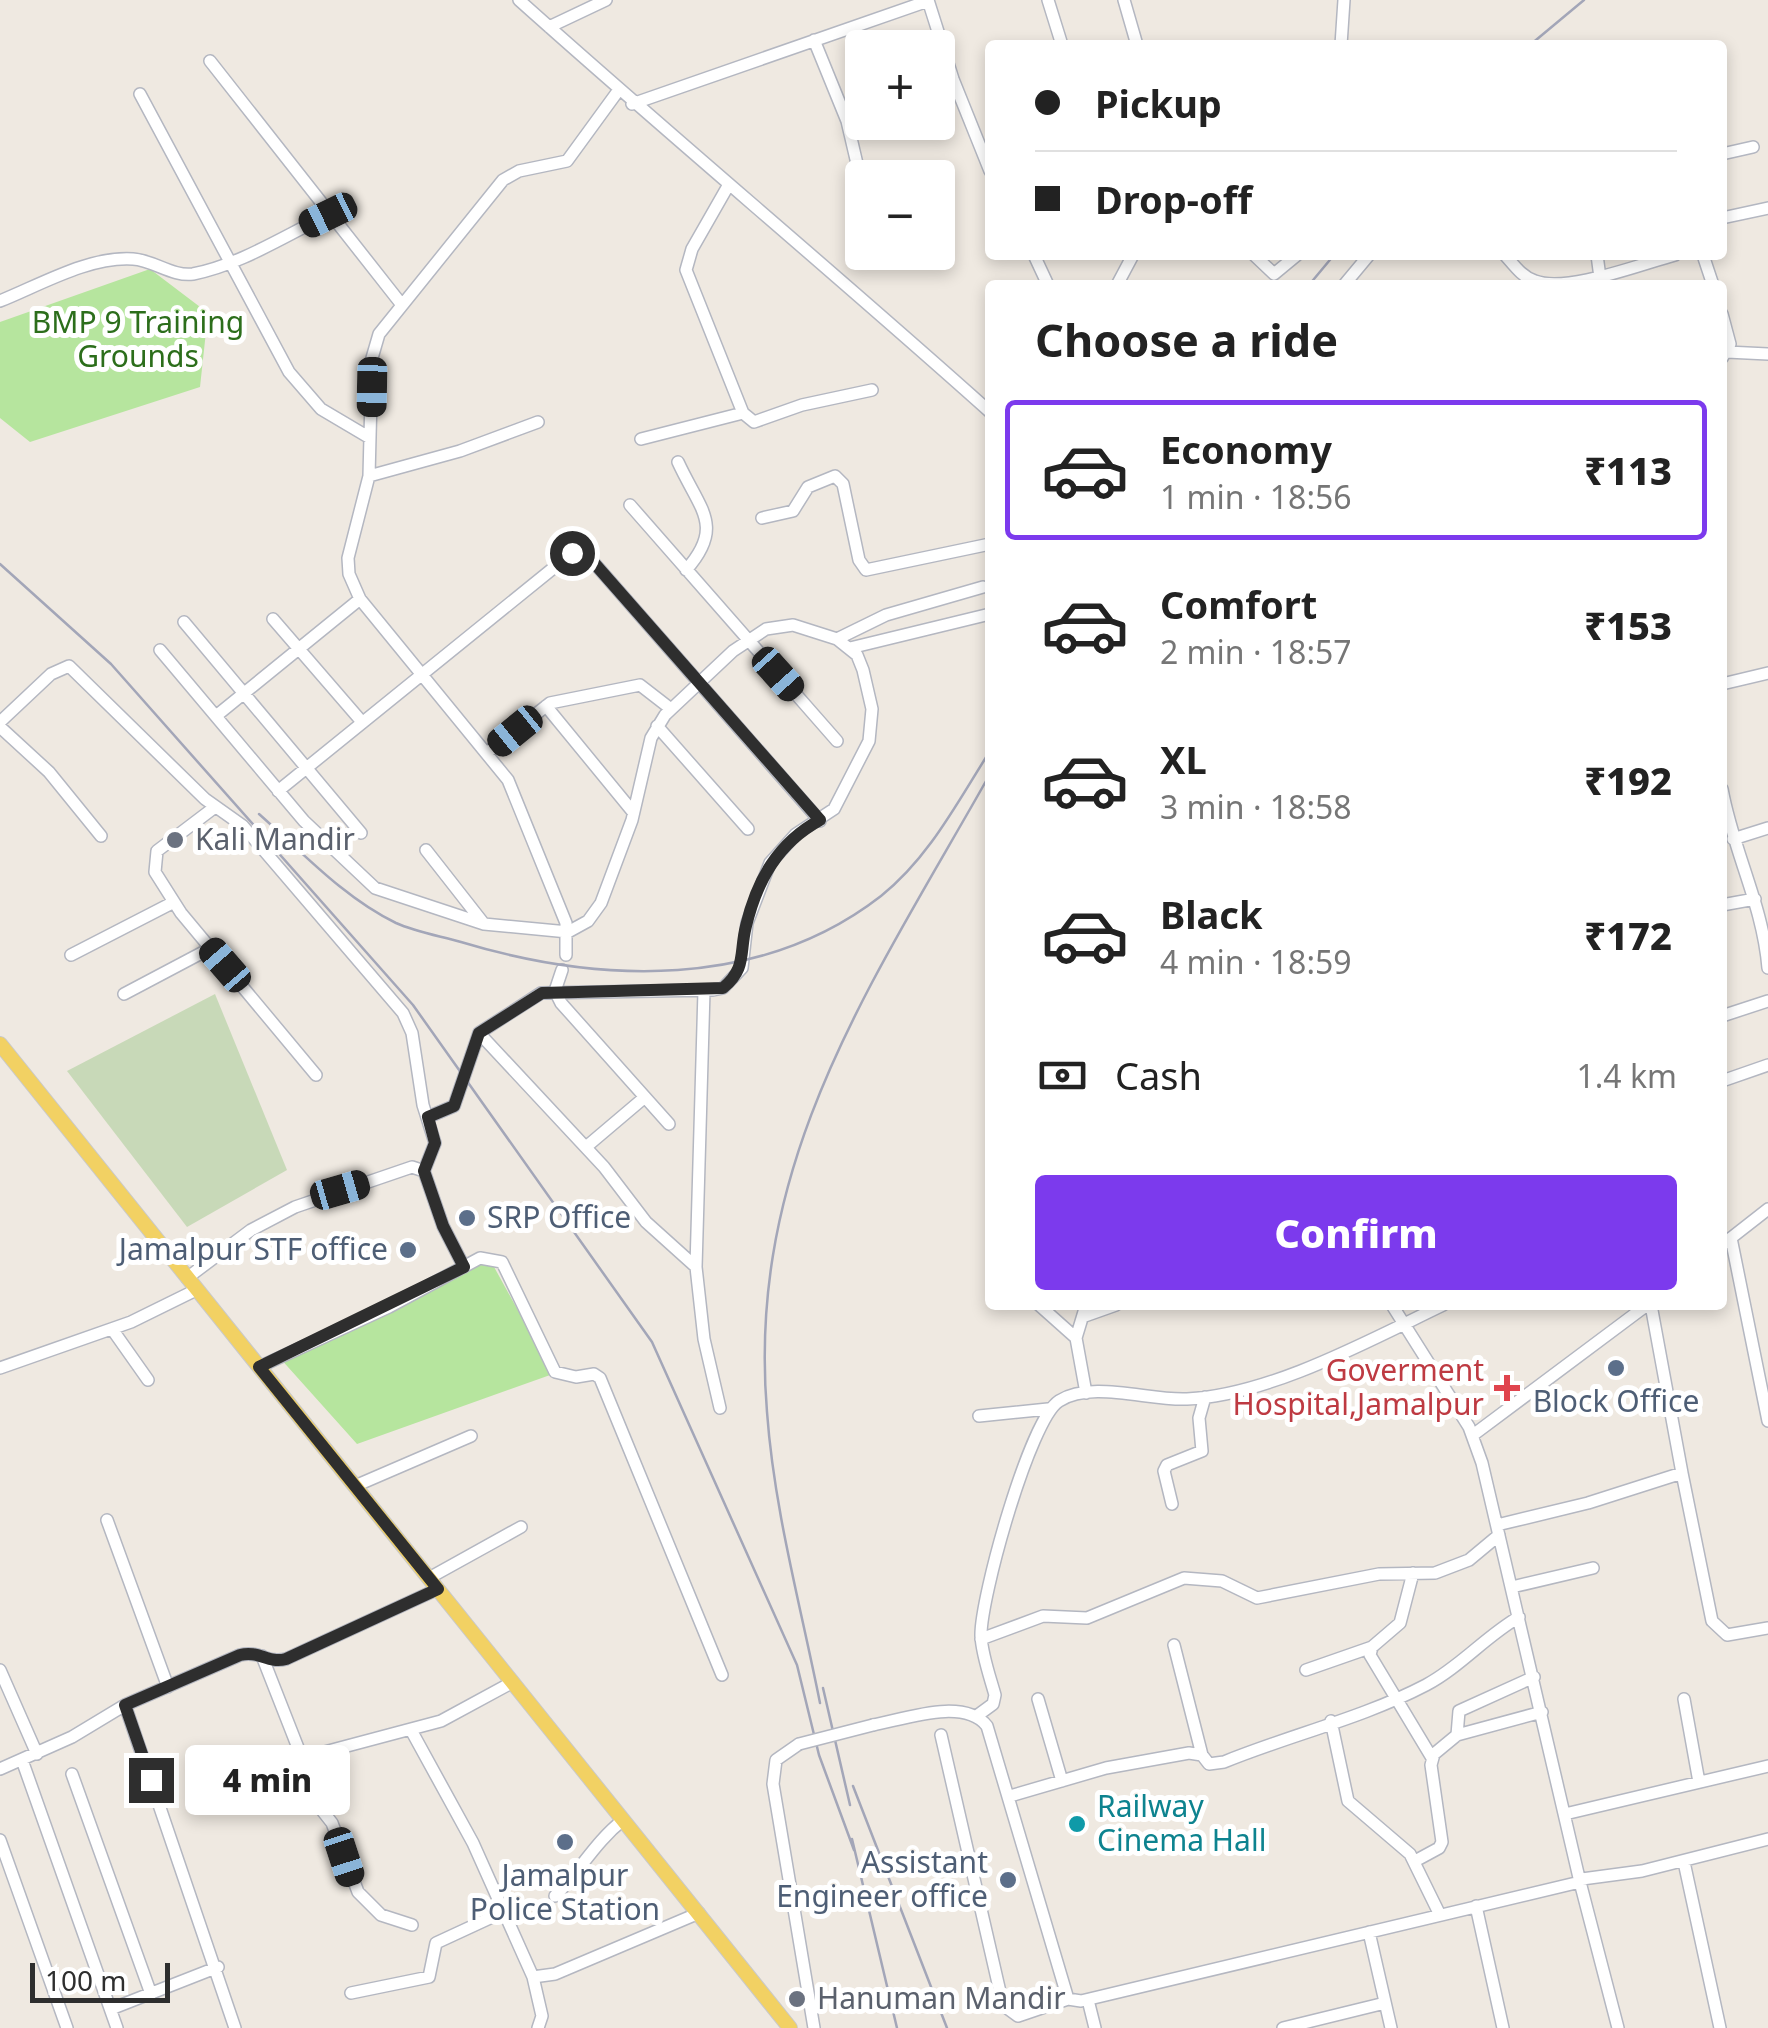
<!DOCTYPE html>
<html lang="en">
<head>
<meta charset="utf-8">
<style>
	:root { --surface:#fff; --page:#f6f6f6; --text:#222; --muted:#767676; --line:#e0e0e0; --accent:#7c3aed }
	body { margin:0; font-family:"Noto Sans",sans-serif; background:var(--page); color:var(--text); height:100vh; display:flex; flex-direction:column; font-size:38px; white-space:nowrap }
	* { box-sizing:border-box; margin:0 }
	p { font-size:32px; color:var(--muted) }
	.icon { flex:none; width:55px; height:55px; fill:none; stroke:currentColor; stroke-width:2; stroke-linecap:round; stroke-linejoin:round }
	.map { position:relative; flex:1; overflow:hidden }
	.details { position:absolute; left:985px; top:280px; width:742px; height:1030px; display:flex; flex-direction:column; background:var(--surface); border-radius:10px; box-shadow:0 5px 15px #0003 }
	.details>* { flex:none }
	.hud { position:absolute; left:985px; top:40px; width:742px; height:220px; border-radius:10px; box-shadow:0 5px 15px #0003; display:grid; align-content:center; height:220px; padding:0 50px; background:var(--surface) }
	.fabs { position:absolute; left:845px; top:30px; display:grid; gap:20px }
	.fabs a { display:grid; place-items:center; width:110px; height:110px; border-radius:10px; background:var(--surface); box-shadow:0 5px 15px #0003; font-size:50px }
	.scale { position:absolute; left:30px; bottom:25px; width:140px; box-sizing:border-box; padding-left:10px; border:5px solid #2e2e2e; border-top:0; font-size:28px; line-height:35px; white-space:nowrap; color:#2e2e2e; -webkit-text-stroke:8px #fff; paint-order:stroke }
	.end { position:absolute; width:45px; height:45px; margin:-22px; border:12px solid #2e2e2e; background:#fff; box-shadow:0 0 0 5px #fff }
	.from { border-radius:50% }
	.bubble { position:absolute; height:70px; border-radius:10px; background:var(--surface); box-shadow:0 5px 15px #0003; font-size:32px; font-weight:800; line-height:70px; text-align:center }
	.car { position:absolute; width:30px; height:60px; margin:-30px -15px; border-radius:12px; box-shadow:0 0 8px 2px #0007; background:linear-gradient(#222 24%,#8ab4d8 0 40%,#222 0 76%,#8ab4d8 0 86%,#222 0) }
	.hud b { display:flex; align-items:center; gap:35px; height:95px; font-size:38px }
	.hud b+b { border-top:2px solid var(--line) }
	.hud i { width:25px; height:25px; background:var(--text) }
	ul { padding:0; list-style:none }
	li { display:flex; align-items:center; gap:30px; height:140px; margin:0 20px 15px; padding:0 30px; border:5px solid transparent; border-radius:10px }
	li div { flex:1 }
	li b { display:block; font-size:38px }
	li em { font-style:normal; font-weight:800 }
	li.active { border-color:var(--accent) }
	li>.icon { width:90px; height:90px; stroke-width:1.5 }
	h2 { padding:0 50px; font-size:45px; line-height:120px }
	.pay { display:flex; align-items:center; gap:25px; height:110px; padding:0 50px; font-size:38px }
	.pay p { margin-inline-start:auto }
	.primary-button { display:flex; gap:20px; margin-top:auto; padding:20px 50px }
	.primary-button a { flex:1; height:115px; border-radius:10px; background:var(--accent); color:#fff; font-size:40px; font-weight:800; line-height:115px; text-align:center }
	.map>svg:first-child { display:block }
	.green { fill:#b6e59e }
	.cemetery { fill:#c8d9b8 }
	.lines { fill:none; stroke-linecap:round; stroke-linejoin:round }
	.minor-casing { stroke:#b4b7c1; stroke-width:14 }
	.major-casing { stroke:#c9c9c9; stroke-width:16 }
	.minor { stroke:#fff; stroke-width:11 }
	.major { stroke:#f2d163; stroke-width:14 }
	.rail { stroke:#a3a6b8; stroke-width:2.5 }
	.minor-bridge-casing { stroke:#b4b7c1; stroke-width:14; stroke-linecap:butt }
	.minor-bridge { stroke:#fff; stroke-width:11 }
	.route { stroke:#2e2e2e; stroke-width:12 }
	.worship-dot { fill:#6b7280; stroke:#fff; stroke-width:4 }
	.service-dot { fill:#5c6f8a; stroke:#fff; stroke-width:4 }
	.health-dot { fill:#e0444e; stroke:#fff; stroke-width:4 }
	.culture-dot { fill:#0f9aa8; stroke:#fff; stroke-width:4 }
	.labels { text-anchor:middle; stroke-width:10; stroke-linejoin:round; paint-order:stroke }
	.park-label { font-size:30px; fill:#2c6e1b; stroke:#fff }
	.worship-label { font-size:30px; fill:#5b616d; stroke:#fff; text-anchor:start }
	.service-label { font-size:30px; fill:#4e5e75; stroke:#fff; text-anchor:end }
	.health-label { font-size:30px; fill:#be3a42; stroke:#fff; text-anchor:end }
	.culture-label { font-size:30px; fill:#0d838f; stroke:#fff; text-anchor:start }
</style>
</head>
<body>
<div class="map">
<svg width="1768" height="2028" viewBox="0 0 1768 2028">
	<rect width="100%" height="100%" fill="#efe9e1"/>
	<path class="green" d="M150 269 208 313 200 387 30 442 0 418V322Z
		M488 1256 553 1374 357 1444 279 1357Z"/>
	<path class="cemetery" d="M215 994 287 1170 187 1227 67 1071Z"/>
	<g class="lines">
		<g class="minor-casing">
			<path id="minor" d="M519 0C674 139 835 273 990 412
				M928 0 953 79 990 171
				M1048 0 1062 45
				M1124 0 1137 45
				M549 27 606 0
				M814 40 847 121 862 185
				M1341 45 1344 0
				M210 61 402 305
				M140 94 289 372 321 409 370 438
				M632 104 928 1
				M1722 154 1753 147
				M728 186 692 249 686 270 743 413 754 422 802 405 872 390
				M1722 218 1768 208
				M1034 255 1048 285
				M1254 255 1274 274 1297 255
				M1505 255C1514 265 1522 277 1535 281 1567 293 1641 264 1675 255
				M1597 255 1601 285
				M1703 255 1713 285
				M1117 285 1133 255
				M1344 285 1369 255
				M0 301C40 285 89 256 133 259 153 260 173 277 193 274 240 265 286 235 328 215
				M1722 314 1730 344 1722 358
				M1727 352 1768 354
				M641 439 743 413
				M678 462C700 510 725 526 686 570
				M369 476 460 451 538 422
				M630 505 837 741
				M762 518 793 511 808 487 835 476 843 484 859 560 866 570 990 544
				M273 619 362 722
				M184 622 361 833
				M837 639 886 615 983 587
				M850 648 990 614
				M160 650 304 821 375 888 484 924 568 932 588 921 601 903 632 820 651 738 665 715 733 651 766 629 793 625 837 639 857 655 863 670 872 709 869 741 834 809 796 834 770 863 747 923 742 968 723 988 713 990 541 993 479 1033 454 1106 428 1117
				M1722 684 1768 673
				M546 706 633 812
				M216 716 360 599
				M0 722 51 674 69 666 205 799 243 826 403 1013 412 1033 423 1105 435 1143 424 1171
				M657 726 748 829
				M0 727 49 772 101 836
				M488 752 550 703 640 685 671 709
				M1722 789C1733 851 1763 905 1768 968
				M278 791 572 553 595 564 820 821
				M215 807 157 851 155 872 181 913 316 1075
				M1733 839 1768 828
				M426 850 484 924
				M1722 905 1755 899
				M71 955 174 902
				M566 955V923L508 780 360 599 349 574 348 558 369 476 372 358 379 334 503 180 519 171 567 161 618 91
				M562 970 555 991 561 1003 669 1124
				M124 994 211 948
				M1722 1016 1768 1001
				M479 1033 604 1167 646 1222 696 1267 704 1339 720 1408
				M1722 1081 1768 1065
				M586 1147 645 1097
				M1731 1238 1768 1421
				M1722 1245 1768 1209
				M696 1267 704 991
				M187 1278 251 1230 295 1207 412 1167 424 1171 443 1226 464 1267
				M1039 1305 1076 1338
				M1085 1316 1116 1305
				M112 1329 148 1380
				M259 1367 389 1307 480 1258 502 1262 555 1372 576 1377 594 1374 600 1378 722 1675
				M0 1368 131 1322 196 1290
				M1086 1393 1076 1338 1086 1305
				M979 1416 1048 1409
				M1473 1435 1647 1305
				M1682 1473 1712 1621 1727 1635 1768 1628
				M355 1486 471 1436
				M1172 1504 1164 1471 1167 1465 1202 1451 1199 1418 1205 1397
				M107 1520 168 1687
				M1497 1525 1588 1503 1682 1473 1651 1305
				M1413 1573 1400 1623 1372 1647 1370 1655 1432 1758
				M429 1578 521 1527
				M1512 1587 1593 1568
				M981 1639 1043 1616 1087 1618 1184 1578 1222 1581 1257 1598 1379 1574 1435 1573 1469 1560 1499 1535
				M1174 1645 1202 1755
				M262 1656 302 1758 441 1721 513 1682
				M0 1670 37 1754
				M1306 1670 1372 1647
				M1038 1699 1062 1781
				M1684 1699 1699 1782
				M125 1705 235 2028
				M978 1715 993 1704 995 1695C990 1677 982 1655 981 1636 980 1599 1030 1419 1059 1401 1092 1380 1149 1401 1187 1399 1270 1395 1368 1341 1443 1305
				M1331 1721 1348 1801 1410 1854 1440 1915
				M873 1725C905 1719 964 1697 987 1726L1068 1999 1081 2001 1580 1882 1482 1463 1469 1427 1392 1305
				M411 1730 473 1843 533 1977 555 1974 699 1913
				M941 1735 1003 2005 1018 2016 1068 1999
				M1457 1735 1542 1712
				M799 1744 776 1760 773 1784 814 2028
				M309 1758 302 1785 332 1823 358 1892 381 1915 412 1925
				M22 1760 117 2028
				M0 1769 72 1737 125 1705 240 1655C259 1650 268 1664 286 1659L438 1589
				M72 1774 151 1994
				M1010 1796 1106 1768 1189 1753 1202 1755 1209 1764 1224 1762C1290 1735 1363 1718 1426 1685 1460 1667 1486 1636 1519 1617
				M1565 1814 1768 1766
				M0 1840 67 2028
				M1415 1861 1439 1848 1442 1842 1431 1765 1434 1754 1457 1735 1459 1711 1534 1677
				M1684 1862 1720 2028
				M1582 1879 1642 1871 1768 1839
				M1580 1882 1618 2028
				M555 1896C580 1871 595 1842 623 1820
				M1476 1906 1503 2028
				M1369 1932 1391 2028
				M533 1977 542 2016 538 2028
				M351 1993 429 1977 436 1943 503 1912
				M1088 2000 1095 2028
				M111 2009 218 1967
				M1283 2028 1385 2003"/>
		</g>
		<g class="major-casing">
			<path id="major" d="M0 1044 790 2028"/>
		</g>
		<use href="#minor" class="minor"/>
		<use href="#major" class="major"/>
		<path class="rail" d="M1530 45 1584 0
			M1309 285 1334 255
			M0 564 111 664 413 1005 652 1342 797 1665 819 1755 854 1850
			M259 814C302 852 344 898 396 923 416 932 440 936 461 942 600 984 760 990 881 896 929 858 958 801 990 751
			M823 1688 850 1805
			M820 1703C801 1607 774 1510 767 1412 746 1160 873 982 990 774
			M853 1786 947 2028
			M852 1839 897 2028"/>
		<g class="minor-bridge-casing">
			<path id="minor-bridge" d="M799 1744 873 1725"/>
		</g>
		<use href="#minor-bridge" class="minor-bridge"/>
	</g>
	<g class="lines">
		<path class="route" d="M151 1780 125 1705 240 1655C259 1650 268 1664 286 1659L438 1589 259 1367 464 1267 443 1226 424 1171 435 1143 428 1117 454 1106 479 1033 542 993 723 988C747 968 739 953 746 926 757 880 778 843 820 820L595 564 572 553"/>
	</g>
	<g class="worship-dot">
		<circle cx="175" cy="840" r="10"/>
		<circle cx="797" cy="1999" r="10"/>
	</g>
	<g class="service-dot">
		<circle cx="467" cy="1218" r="10"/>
		<circle cx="408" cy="1250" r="10"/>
		<circle cx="1616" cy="1368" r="10"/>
		<circle cx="565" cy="1842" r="10"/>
		<circle cx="1008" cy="1880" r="10"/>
	</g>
	<path class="health-dot" d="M1502 1373h10v10h10v10h-10v10h-10v-10h-10v-10h10z"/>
	<circle class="culture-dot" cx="1077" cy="1824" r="10"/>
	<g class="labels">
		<g class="park-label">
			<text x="138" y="333">BMP 9 Training<tspan x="138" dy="34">Grounds</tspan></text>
		</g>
		<g class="worship-label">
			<text x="195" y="850">Kali Mandir</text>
			<text x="817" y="2009">Hanuman Mandir</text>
		</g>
		<g class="service-label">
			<text x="487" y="1228" text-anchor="start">SRP Office</text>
			<text x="388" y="1260">Jamalpur STF office</text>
			<text x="1616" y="1412" text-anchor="middle">Block Office</text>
			<text x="988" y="1873">Assistant<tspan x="988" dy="34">Engineer office</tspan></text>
			<text x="565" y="1886" text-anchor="middle">Jamalpur<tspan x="565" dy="34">Police Station</tspan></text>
		</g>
		<g class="health-label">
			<text x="1484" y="1381">Goverment<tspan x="1484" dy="34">Hospital,Jamalpur</tspan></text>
		</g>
		<g class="culture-label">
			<text x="1097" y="1817">Railway<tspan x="1097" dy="34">Cinema Hall</tspan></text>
		</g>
	</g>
</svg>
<div class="fabs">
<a>+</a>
<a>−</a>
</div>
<div class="scale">100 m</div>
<i class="end from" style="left:572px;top:553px"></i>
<i class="end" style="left:151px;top:1780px"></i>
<div class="bubble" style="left:185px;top:1745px;width:165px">4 min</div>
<i class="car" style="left:328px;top:215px;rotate:244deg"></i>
<i class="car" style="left:372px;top:387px;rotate:181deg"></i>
<i class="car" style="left:778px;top:674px;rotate:138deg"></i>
<i class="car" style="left:515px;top:731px;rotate:231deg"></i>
<i class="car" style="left:225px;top:965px;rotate:319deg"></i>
<i class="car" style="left:340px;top:1190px;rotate:74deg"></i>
<i class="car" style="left:344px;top:1857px;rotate:162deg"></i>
<div class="hud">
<b><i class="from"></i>Pickup</b>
<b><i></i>Drop-off</b>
</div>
<section class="details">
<h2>Choose a ride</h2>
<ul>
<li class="active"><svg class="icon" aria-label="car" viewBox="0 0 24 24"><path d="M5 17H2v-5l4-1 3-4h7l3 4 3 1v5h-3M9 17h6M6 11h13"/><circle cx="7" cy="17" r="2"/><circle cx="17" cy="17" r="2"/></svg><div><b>Economy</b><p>1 min · 18:56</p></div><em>₹113</em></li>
<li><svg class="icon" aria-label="car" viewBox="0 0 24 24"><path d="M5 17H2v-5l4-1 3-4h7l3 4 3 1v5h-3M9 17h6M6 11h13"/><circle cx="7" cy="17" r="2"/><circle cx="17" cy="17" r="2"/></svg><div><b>Comfort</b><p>2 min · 18:57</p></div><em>₹153</em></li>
<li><svg class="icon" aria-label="car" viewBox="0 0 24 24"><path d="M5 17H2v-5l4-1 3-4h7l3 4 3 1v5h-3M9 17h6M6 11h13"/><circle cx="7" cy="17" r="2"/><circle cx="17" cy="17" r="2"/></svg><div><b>XL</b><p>3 min · 18:58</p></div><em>₹192</em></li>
<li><svg class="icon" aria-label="car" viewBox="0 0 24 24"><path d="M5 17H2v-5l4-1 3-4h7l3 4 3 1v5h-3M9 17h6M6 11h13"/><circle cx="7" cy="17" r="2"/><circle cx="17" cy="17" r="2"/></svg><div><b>Black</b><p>4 min · 18:59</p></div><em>₹172</em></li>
</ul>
<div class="pay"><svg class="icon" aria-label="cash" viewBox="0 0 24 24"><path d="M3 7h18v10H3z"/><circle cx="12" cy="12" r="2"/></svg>Cash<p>1.4 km</p></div>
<div class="primary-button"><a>Confirm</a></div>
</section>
</div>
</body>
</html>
